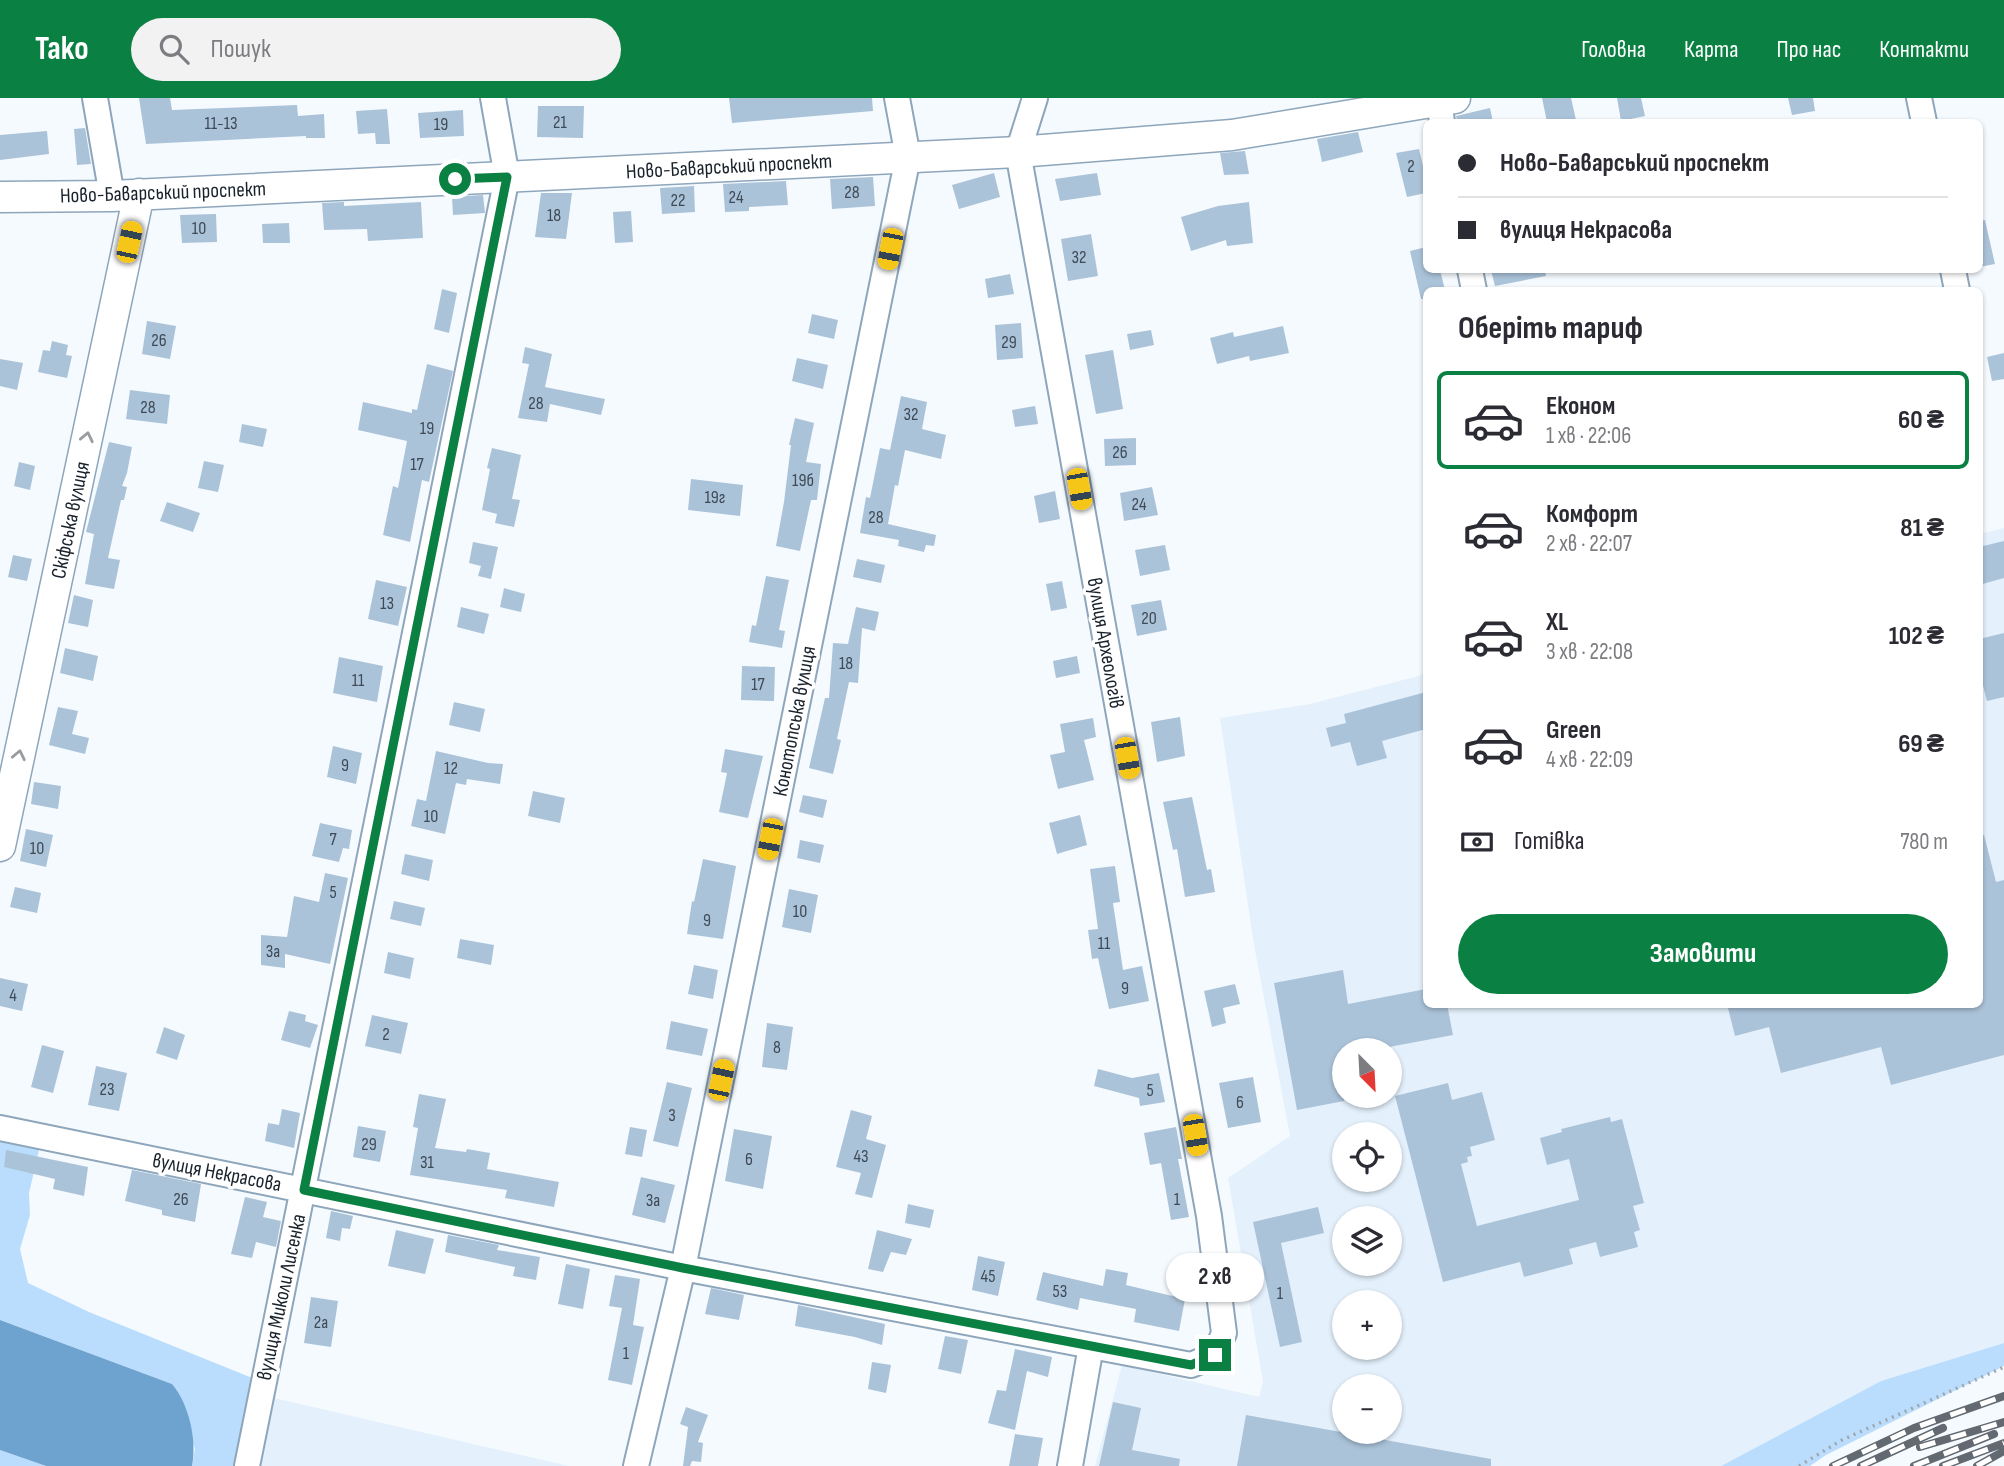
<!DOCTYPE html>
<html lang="uk">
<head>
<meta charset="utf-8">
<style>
	:root { --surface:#fff; --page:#f2f2f3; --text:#2b2b33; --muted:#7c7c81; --line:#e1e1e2; --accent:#0b8043 }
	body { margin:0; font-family:"Sofia Sans Condensed",sans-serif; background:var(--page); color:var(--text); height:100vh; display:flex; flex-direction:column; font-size:26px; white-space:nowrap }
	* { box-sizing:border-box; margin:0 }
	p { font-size:23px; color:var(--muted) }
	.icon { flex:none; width:38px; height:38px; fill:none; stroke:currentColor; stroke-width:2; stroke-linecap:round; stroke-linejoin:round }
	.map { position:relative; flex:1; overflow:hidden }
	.panel { position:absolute; left:1423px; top:189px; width:560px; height:721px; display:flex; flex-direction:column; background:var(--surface); border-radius:10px; box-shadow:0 2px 5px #0004 }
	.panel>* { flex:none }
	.guide { position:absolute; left:1423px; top:21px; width:560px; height:154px; border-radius:10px; box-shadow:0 2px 5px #0004; display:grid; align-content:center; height:154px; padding:0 35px; background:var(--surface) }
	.needle { width:46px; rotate:156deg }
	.fabs { position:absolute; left:1332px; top:940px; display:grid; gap:14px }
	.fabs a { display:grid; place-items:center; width:70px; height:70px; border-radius:50%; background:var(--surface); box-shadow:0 2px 5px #0004; font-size:35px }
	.end { position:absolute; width:32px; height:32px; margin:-16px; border:9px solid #0b8043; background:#fff; box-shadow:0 0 0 4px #fff }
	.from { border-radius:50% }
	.bubble { position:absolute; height:49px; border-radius:24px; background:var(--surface); box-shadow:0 2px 5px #0004; font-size:23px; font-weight:700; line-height:49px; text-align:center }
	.car { position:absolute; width:21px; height:42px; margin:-21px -10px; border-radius:9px; box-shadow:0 0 5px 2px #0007; background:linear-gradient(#f5c518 24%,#345 0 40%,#f5c518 0 76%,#345 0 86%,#f5c518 0) }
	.guide b { display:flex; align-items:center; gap:24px; height:66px; font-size:26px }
	.guide b+b { border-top:2px solid var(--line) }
	.guide i { width:18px; height:18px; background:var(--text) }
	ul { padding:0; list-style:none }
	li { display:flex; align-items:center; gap:21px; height:98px; margin:0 14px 10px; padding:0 21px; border:4px solid transparent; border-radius:10px }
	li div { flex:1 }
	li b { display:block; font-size:26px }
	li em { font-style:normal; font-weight:700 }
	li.active { border-color:var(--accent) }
	li>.icon { width:63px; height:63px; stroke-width:1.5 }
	h2 { padding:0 35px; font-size:32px; line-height:84px }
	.pay { display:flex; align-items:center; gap:18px; height:77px; padding:0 35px; font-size:26px }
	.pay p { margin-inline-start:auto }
	.action { display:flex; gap:14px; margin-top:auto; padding:14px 35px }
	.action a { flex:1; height:80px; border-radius:42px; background:var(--accent); color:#fff; font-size:28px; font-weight:700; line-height:80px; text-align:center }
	header { display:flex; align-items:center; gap:42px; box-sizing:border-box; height:98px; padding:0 35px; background:var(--accent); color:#fff }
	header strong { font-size:33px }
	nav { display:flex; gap:38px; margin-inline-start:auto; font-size:24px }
	.search { width:490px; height:63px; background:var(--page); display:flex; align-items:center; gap:18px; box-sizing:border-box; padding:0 24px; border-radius:38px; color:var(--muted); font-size:26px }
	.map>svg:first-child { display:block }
	.built { fill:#e4f1fc; fill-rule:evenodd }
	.green { fill:#baddfd }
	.water { fill:#6ea2cf }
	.building { fill:#abc3d9 }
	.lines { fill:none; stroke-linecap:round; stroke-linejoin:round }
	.minor-casing { stroke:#8ea6bb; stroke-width:28 }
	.major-casing { stroke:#8ea6bb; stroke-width:33 }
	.path { stroke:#9fa6ac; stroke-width:3.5; stroke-dasharray:2 5; stroke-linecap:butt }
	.minor { stroke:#fff; stroke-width:24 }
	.major { stroke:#fff; stroke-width:30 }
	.rail-casing { stroke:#626971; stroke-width:8 }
	.rail { stroke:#fff; stroke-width:5; stroke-dasharray:16; stroke-linecap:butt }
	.oneway { stroke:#989ca0 }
	.route { stroke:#0b8043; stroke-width:9 }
	.labels { text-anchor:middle; stroke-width:7; stroke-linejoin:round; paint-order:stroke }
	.number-label { font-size:18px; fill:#3e4a56 }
	.street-label { font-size:21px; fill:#19222b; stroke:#fff }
</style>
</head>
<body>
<header>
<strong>Tako</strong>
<div class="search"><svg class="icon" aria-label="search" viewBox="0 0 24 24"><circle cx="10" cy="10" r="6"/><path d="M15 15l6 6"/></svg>Пошук</div>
<nav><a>Головна</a><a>Карта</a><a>Про нас</a><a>Контакти</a></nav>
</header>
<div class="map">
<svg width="2004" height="1368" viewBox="0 0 2004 1368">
	<rect width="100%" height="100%" fill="#f5fafe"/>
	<path class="built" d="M2004 430V1245L1881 1283 1721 1368H1095L1122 1267 1259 1299 1263 1284 1228 1080 1290 1038 1254 847 1220 620 1310 606 1426 576V906H1979V436ZM1344 952H1390V998H1344ZM1344 1036H1390V1082H1344ZM1344 1120H1390V1166H1344ZM1344 1204H1390V1250H1344ZM1344 1288H1390V1334H1344Z
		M261 1297 569 1368H249Z"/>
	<path class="green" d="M0 1042 40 1048 29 1095 30 1117 20 1151 28 1185 89 1214 257 1282 236 1368H192L195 1351 172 1286 0 1222Z
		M2004 1245V1268L1826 1357 1810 1368H1721L1881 1283Z
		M0 1352 46 1368H0Z"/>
	<path class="water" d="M0 1222 172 1286C189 1306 197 1342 192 1368H46L0 1352Z"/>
	<path class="building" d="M139 0H170L172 12 297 7 298 18 324 16 325 40H306V38L146 46Z
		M729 0H872L873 13 732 25Z
		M1542 0H1571L1576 22 1547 24Z
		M1617 0H1641L1645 18 1621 23Z
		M1788 0H1813L1815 13 1792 17Z
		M538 8H584L583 40 537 39Z
		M1490 10 1493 24H1457L1456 18Z
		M387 11 390 46H376L375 35 358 36 356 13Z
		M463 12 464 38 420 40 418 15Z
		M85 30 91 66 77 67 74 31Z
		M47 33 49 56 0 62V37Z
		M1358 34 1363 54 1322 64 1317 41Z
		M1419 51 1426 81V95L1407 99 1396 55Z
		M1245 53 1249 76 1224 77 1220 55Z
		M994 75 1000 99 959 111 952 87Z
		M1097 75 1101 97 1060 103 1055 81Z
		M873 79 875 108 832 111 830 81Z
		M786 83 788 107 749 109V113L725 114 723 86Z
		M694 88 695 114 662 116 660 90Z
		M541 95H572L566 141 535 139Z
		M483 97 485 115 453 117 452 99Z
		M344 104V108L421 104 423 140 368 143 367 131 324 132 322 105Z
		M1249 104 1253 145 1227 148 1226 142 1191 153 1181 119 1218 108Z
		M631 113 633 144 615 145 613 114Z
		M216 116 217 144 182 145 180 117Z
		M1985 122 1995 166 1979 169V123Z
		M289 125 290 145H263L262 126Z
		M1091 136 1098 178 1068 183 1061 141Z
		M1426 149V172H1440L1445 192H1426V201H1421L1410 153Z
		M1491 172H1545L1546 178 1495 188Z
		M1010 176 1014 196 988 200 985 181Z
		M442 191 457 195 449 235 434 231Z
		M812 216 838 222 834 241 808 235Z
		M147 223 176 228 170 261 142 256Z
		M1021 225 1023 260 997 262 995 227Z
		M1283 228 1289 255 1250 263 1249 258 1217 266 1210 240 1233 234 1234 239Z
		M1151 232 1154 247 1130 252 1127 236Z
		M52 243 68 247 66 257 72 258 67 280 38 274 43 252 50 253Z
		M525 249 552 256 545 289 605 301 601 317 550 306 547 324 518 320 529 266 522 265Z
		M1113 252 1123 311 1096 316 1085 257Z
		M2004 255V281L1992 283 1987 259Z
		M797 260 828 267 823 291 792 283Z
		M0 261 23 265 17 292 0 288Z
		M427 266 453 273 429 384 422 382 410 444 383 437 393 388 398 390 407 343 358 332 363 304 412 315V311L417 312Z
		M130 292 170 297 167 326 126 321Z
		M901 298 927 304 922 331 946 337 941 361 905 352 898 388 895 387 888 426 936 437 934 448 926 447 924 454 898 448 899 442 860 435 866 399 870 400 880 350 890 352Z
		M1035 308 1038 326 1015 329 1012 312Z
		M795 320 814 325 806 364 821 366 817 402H811L800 453 776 448 784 404 791 347H789Z
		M242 326 267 331 263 349 239 344Z
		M1136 340V367L1105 368 1104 341Z
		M109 344 132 349 127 375 122 388 127 389 124 402H121L108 460 120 462 114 491 85 486 94 436 86 434Z
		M492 350 521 357 512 401 520 402 514 429 495 425 497 416 482 412 490 371 487 370Z
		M204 363 224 367 218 394 198 390Z
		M19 364 35 368 30 392 14 388Z
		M691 381 743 387 740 418 688 412Z
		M1152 389 1158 417 1124 423 1120 395Z
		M1055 393 1060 421 1039 425 1034 398Z
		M167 404 200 415 193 434 160 423Z
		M2004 443V480L1979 487V449Z
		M473 444 498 449 491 481 478 478 481 468 469 465Z
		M1165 447 1170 472 1140 478 1135 452Z
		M13 457 32 461 27 483 8 479Z
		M857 461 885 467 881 485 853 479Z
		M766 478 789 482 779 532 785 533 782 550 749 544 752 527 756 528Z
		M376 482 407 489 398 528 368 521Z
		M1062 483 1067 510 1051 513 1046 486Z
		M504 490 525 496 521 514 500 509Z
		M74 497 93 502 88 529 68 525Z
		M1161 502 1167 532 1137 538 1131 507Z
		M461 509 489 516 484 536 457 529Z
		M856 509 879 514 875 533 862 530 858 585 849 584 837 641 841 642 833 676 809 670 825 600H829L833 545 848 546Z
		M2004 535V599L1987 603 1979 572V541Z
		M65 550 98 558 93 583 60 575Z
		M1077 558 1080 575 1056 580 1053 563Z
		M339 559 383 568 377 604 333 595Z
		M742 568 775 569 774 603 741 602Z
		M1426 594V631L1382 643 1387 660 1357 668 1350 644 1331 649 1326 630 1346 625 1344 616Z
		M454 604 485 611 480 634 449 627Z
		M58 609 78 613 72 636 89 640 85 656 49 647Z
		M1180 619 1185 658 1157 664 1151 624Z
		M1093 620 1096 639 1084 642 1094 682 1058 691 1050 657 1065 654 1060 626Z
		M333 648 362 655 356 686 327 679Z
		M725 651 763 658 748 720 719 714 727 675 721 674Z
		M436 653 488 665 503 666 500 686 467 681 466 687 456 685 445 736 411 728 417 701 426 703Z
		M34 684 61 688 58 711 31 706Z
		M533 693 565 700 560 725 528 718Z
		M803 697 827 702 823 720 799 714Z
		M1192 699 1207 772 1211 771 1215 794 1185 799 1177 751 1173 752 1163 704Z
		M1080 717 1087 747 1057 756 1049 725Z
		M320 725 352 732 349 751 343 750 339 764 312 758Z
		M26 731 53 737 46 769 20 763Z
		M1979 737H1984L1996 784 2004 782V957L1891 987 1881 949 1781 975 1769 929 1735 938 1727 906H1979Z
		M800 742 824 747 820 765 797 760Z
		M405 756 433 762 429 783 401 776Z
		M703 761 736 768 723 841 687 836 692 803 694 804Z
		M1115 768 1120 804 1113 805 1123 872 1142 868 1149 903 1109 911 1098 860 1092 861 1088 832 1098 831 1090 771Z
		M325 775 348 780 330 866 285 856V870L261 867V837L287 839 294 798 319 804Z
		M15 789 41 795 37 815 10 809Z
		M789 791 818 797 811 835 782 829Z
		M394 803 425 810 421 828 390 821Z
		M460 841 494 847 491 867 457 860Z
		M388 854 414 860 410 881 384 875Z
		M694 867 718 872 713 901 688 896Z
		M1343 872 1348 906 1426 891V906H1447L1453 937 1373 952H1344V1003L1297 1012 1274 885Z
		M0 880 28 886 22 913 0 908Z
		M1235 886 1240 906 1223 910 1226 925 1212 929 1204 893Z
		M289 913 306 917 305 923 318 927 310 950 281 942Z
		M372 917 408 925 401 956 365 948Z
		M671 923 708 931 702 958 666 951Z
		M767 925 793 929 787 972 762 969Z
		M164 929 185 937 177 962 156 955Z
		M42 947 64 953 53 995 31 989Z
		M96 968 127 975 119 1013 88 1007Z
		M1098 971 1132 980 1159 975 1165 1004 1140 1008 1139 1000 1094 988Z
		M1253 979 1261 1024 1228 1030 1219 985Z
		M667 984 692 990 678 1049 653 1043Z
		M1448 985 1452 1002 1482 994 1495 1042 1470 1049 1472 1058 1467 1059 1468 1064 1461 1066 1477 1128 1579 1102 1569 1061 1547 1067 1540 1040 1562 1034 1561 1031 1610 1019 1611 1024 1622 1021 1644 1105 1633 1108 1640 1132 1634 1134 1638 1149 1600 1159 1596 1144 1569 1151 1573 1166 1524 1179 1520 1164 1443 1184 1395 998Z
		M419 996 446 1001 435 1050 466 1054 467 1051 490 1055 487 1071 559 1084 554 1109 505 1100 507 1092 410 1077 418 1030 413 1029Z
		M282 1011 300 1015 294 1050 265 1043 268 1025 279 1027Z
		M851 1012 872 1018 866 1041 886 1047 872 1100 855 1096 861 1075 836 1069Z
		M358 1028 386 1033 380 1064 353 1059Z
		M630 1029 647 1032 642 1059 625 1056Z
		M1176 1029 1182 1061H1178L1189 1119 1171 1122 1161 1065 1150 1067 1144 1035Z
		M734 1031 772 1038 763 1091 725 1083Z
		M6 1052 88 1069 84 1098 53 1091 55 1081 4 1069Z
		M132 1072 201 1086 195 1124 162 1117V1112L125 1103Z
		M641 1079 675 1087 665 1125 632 1117Z
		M245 1099 267 1104 263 1119 281 1123 276 1149 256 1144 252 1160 231 1156Z
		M908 1106 934 1112 930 1130 905 1125Z
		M1318 1109 1324 1135 1281 1145 1302 1244 1280 1249 1253 1124Z
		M331 1113 353 1118 350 1131 342 1130 340 1143 326 1140Z
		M396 1132 434 1141 425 1176 388 1168Z
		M877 1132 912 1141 906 1157 891 1154 883 1174 868 1171Z
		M448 1137 499 1147 497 1152 540 1159 536 1182 513 1178 515 1169 445 1154Z
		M978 1158 1005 1164 998 1198 972 1192Z
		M566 1166 590 1171 583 1211 558 1206Z
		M1106 1171 1128 1175 1126 1187 1185 1201 1179 1233 1134 1224 1136 1211 1080 1200 1078 1212 1036 1202 1043 1174 1103 1188Z
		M615 1177 640 1181 633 1227 644 1229 632 1287 608 1282 622 1210 609 1208Z
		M711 1190 744 1197 739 1222 705 1216Z
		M311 1199 338 1203 331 1249 304 1245Z
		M798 1207 885 1226 882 1247 855 1239 795 1228Z
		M945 1238 968 1242 961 1276 938 1271Z
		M1015 1251 1052 1259 1048 1279 1027 1273 1015 1332 988 1325 997 1292 1006 1293Z
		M872 1264 891 1267 886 1295 868 1291Z
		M1113 1304 1141 1310 1132 1352 1180 1361 1179 1368H1099Z
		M686 1309 708 1317 698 1344 703 1345 701 1364 692 1363 690 1368H683L688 1329 680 1326Z
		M1246 1317 1491 1361V1368H1237Z
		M1015 1336 1043 1340 1038 1368H1009Z"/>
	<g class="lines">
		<g class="minor-casing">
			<path id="minor" d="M95 0 112 98
				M1439 0 1442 24
				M1919 0 1924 24
				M1470 172 1474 192
				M1953 172 1957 192
				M0 1030 683 1170 1191 1267 1215 1257 1224 1235 1209 1118 1018 54 1035 0
				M247 1368 507 79 493 0
				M636 1368 683 1170 908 59 897 0
				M1070 1368 1091 1248"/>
		</g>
		<g class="major-casing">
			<path id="major" d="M0 99 112 98 1018 54 1232 37 1455 0
				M0 748 139 96"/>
		</g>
		<path class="path" d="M1799 1368 1842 1342 2004 1269"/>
		<use href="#minor" class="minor"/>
		<use href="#major" class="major"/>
		<g class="rail-casing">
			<path id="rail" d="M1920 1349 2004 1324
				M1833 1368 1914 1330 2004 1298
				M1861 1368 1943 1330
				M1914 1368 1994 1336
				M1943 1368 2004 1345
				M1977 1368 2004 1353"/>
		</g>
		<use href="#rail" class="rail"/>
	</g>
	<defs><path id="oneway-chevron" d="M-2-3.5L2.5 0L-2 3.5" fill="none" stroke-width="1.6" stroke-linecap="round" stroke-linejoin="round" transform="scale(1.75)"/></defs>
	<g class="oneway">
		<use href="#oneway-chevron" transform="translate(87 339) rotate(-78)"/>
		<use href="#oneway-chevron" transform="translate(19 657) rotate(-78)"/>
	</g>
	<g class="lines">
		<path class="route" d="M455 81 507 79 304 1092 683 1170 1191 1267 1215 1257"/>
	</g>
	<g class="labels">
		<g class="number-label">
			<text x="560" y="30">21</text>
			<text x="221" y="31">11-13</text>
			<text x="441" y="32">19</text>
			<text x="1411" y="74">2</text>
			<text x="852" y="100">28</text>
			<text x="736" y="105">24</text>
			<text x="678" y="108">22</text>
			<text x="554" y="123">18</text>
			<text x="199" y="136">10</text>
			<text x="1079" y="165">32</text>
			<text x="159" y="248">26</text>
			<text x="1009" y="250">29</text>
			<text x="536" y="311">28</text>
			<text x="148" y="315">28</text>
			<text x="911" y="322">32</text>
			<text x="427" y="336">19</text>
			<text x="1120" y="360">26</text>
			<text x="417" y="372">17</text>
			<text x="803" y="388">19б</text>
			<text x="715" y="405">19г</text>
			<text x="1139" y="412">24</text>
			<text x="876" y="425">28</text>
			<text x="387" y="511">13</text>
			<text x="1149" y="526">20</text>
			<text x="846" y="571">18</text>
			<text x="358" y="588">11</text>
			<text x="758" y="592">17</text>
			<text x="345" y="673">9</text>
			<text x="451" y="676">12</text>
			<text x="431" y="724">10</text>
			<text x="333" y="747">7</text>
			<text x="37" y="756">10</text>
			<text x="333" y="800">5</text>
			<text x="800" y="819">10</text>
			<text x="707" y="828">9</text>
			<text x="1104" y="851">11</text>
			<text x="273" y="859">3а</text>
			<text x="1125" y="896">9</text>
			<text x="13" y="903">4</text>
			<text x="386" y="942">2</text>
			<text x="777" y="955">8</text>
			<text x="107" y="997">23</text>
			<text x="1150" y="998">5</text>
			<text x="1240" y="1010">6</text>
			<text x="672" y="1023">3</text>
			<text x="369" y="1052">29</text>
			<text x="861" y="1064">43</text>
			<text x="749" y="1067">6</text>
			<text x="427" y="1070">31</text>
			<text x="181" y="1107">26</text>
			<text x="1177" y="1107">1</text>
			<text x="653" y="1108">3а</text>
			<text x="988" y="1184">45</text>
			<text x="1060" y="1199">53</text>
			<text x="1280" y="1201">1</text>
			<text x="321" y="1230">2а</text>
			<text x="626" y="1261">1</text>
		</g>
		<g class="street-label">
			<text transform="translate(729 68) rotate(-3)" y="7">Ново-Баварський проспект</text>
			<text transform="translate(163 94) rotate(-2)" y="7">Ново-Баварський проспект</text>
			<text transform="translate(70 422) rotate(-78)" y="7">Скіфська вулиця</text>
			<text transform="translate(1106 545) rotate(80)" y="7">вулиця Археологів</text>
			<text transform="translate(794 623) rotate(-79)" y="7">Конотопська вулиця</text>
			<text transform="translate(217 1074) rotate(11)" y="7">вулиця Некрасова</text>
			<text transform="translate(281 1199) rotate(-78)" y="7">вулиця Миколи Лисенка</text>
		</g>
	</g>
</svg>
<div class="fabs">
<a><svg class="needle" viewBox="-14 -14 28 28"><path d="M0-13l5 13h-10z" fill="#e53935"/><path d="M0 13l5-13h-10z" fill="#7c7c81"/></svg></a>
<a><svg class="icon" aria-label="locate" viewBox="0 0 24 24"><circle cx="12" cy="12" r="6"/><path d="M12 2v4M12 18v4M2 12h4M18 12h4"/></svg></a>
<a><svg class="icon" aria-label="layers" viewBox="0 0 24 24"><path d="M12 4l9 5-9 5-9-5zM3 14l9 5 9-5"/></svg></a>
<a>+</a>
<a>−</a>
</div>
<i class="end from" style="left:455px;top:81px"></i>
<i class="end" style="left:1215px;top:1257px"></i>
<div class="bubble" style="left:1166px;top:1155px;width:98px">2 хв</div>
<i class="car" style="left:129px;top:144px;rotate:12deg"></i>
<i class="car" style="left:890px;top:151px;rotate:191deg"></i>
<i class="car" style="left:1079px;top:391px;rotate:170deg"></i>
<i class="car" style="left:1127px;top:660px;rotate:170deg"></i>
<i class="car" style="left:770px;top:741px;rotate:191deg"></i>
<i class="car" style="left:721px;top:982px;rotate:12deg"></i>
<i class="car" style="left:1195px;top:1037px;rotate:170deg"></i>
<div class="guide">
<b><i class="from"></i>Ново-Баварський проспект</b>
<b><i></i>вулиця Некрасова</b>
</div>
<section class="panel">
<h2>Оберіть тариф</h2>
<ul>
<li class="active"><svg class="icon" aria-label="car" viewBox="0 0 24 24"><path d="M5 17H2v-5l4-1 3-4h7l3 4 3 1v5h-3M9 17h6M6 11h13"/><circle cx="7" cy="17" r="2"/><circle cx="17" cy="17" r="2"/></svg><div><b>Економ</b><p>1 хв · 22:06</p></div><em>60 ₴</em></li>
<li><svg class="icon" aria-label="car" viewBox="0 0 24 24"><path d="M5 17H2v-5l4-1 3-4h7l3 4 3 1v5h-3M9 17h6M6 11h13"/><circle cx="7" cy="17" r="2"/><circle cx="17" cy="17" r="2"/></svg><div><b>Комфорт</b><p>2 хв · 22:07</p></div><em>81 ₴</em></li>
<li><svg class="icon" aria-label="car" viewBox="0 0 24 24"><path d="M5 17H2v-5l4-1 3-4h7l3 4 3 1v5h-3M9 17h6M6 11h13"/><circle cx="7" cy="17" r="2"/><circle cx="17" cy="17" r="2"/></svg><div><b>XL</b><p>3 хв · 22:08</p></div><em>102 ₴</em></li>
<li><svg class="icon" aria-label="car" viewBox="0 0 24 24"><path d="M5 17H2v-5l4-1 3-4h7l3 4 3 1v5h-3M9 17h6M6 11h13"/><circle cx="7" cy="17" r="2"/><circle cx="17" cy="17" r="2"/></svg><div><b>Green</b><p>4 хв · 22:09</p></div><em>69 ₴</em></li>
</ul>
<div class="pay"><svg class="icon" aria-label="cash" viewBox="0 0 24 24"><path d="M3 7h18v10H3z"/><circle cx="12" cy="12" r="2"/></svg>Готівка<p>780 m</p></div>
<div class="action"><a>Замовити</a></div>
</section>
</div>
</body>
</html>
